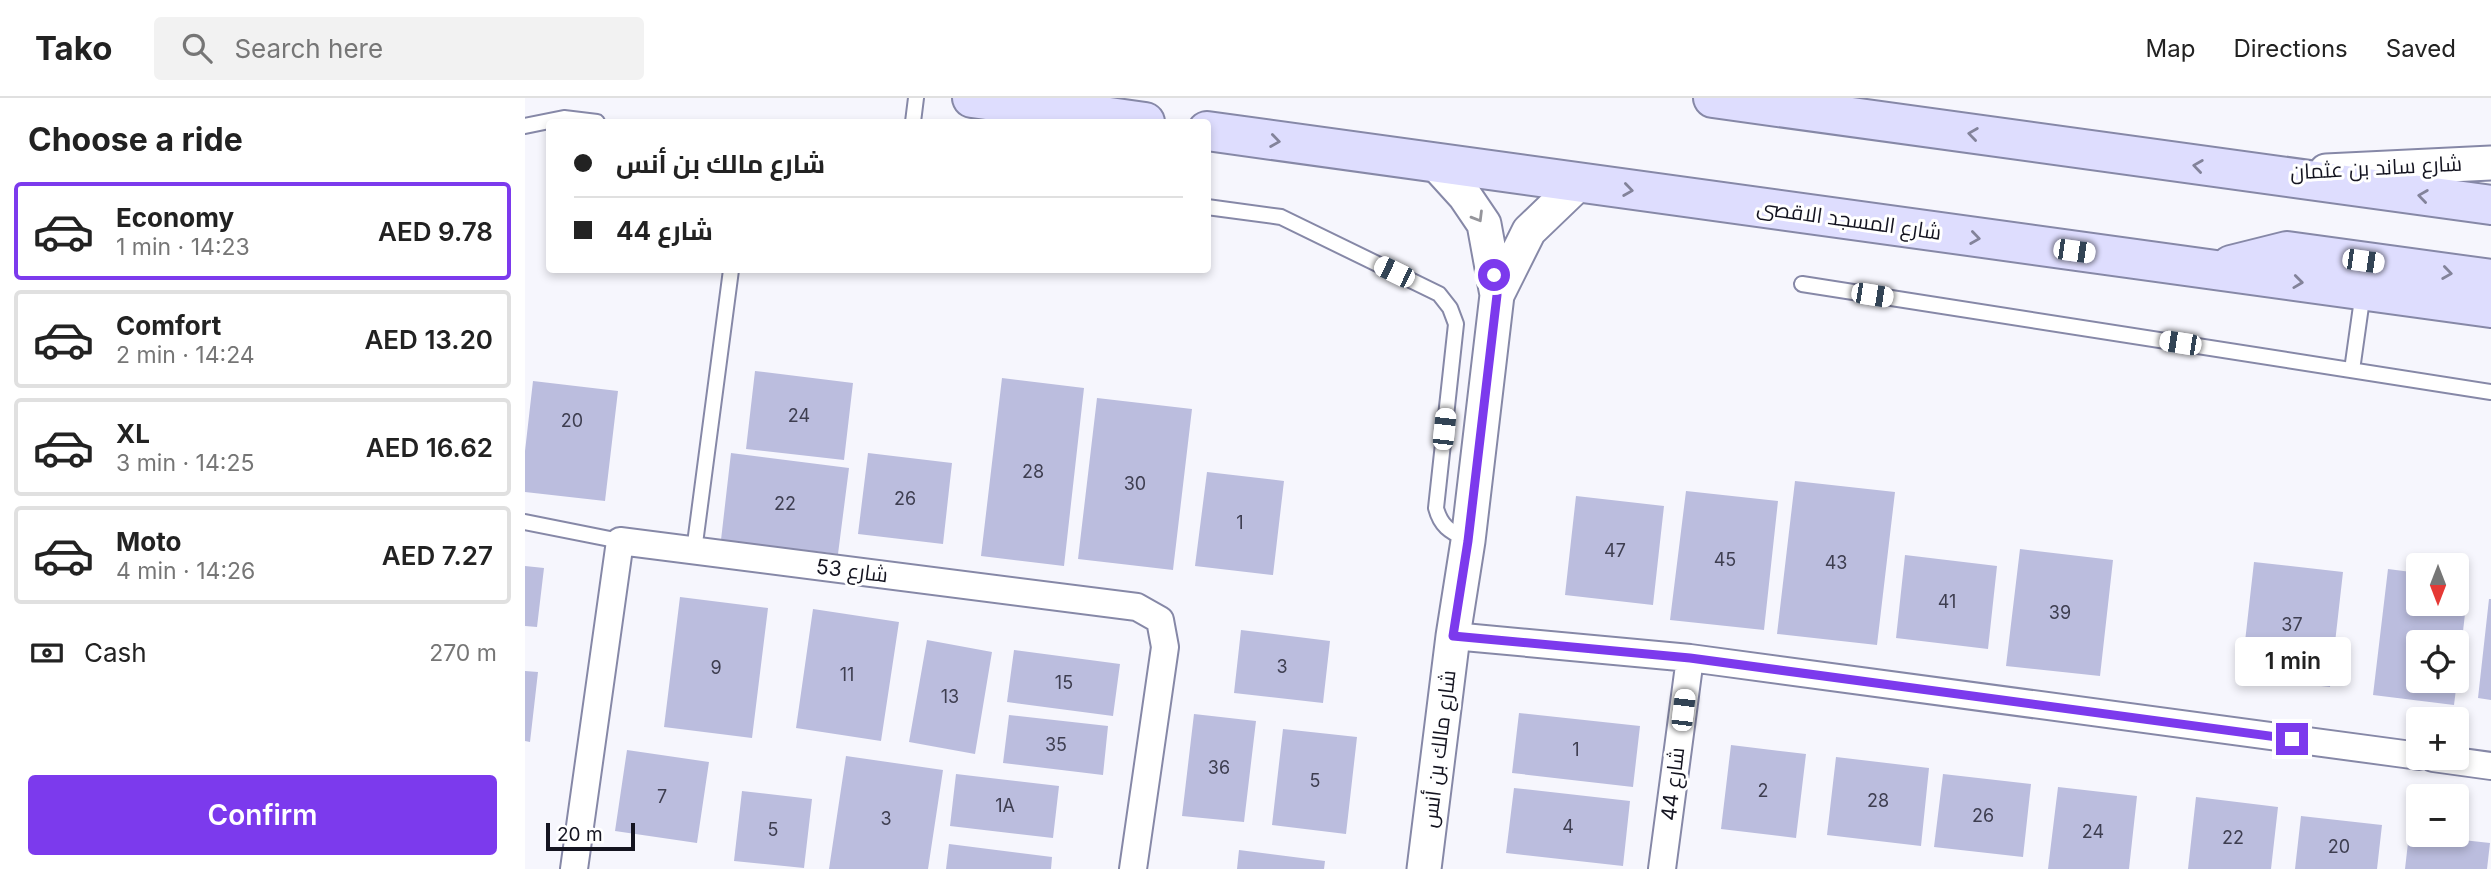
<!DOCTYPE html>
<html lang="en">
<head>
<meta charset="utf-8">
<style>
	:root { --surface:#fff; --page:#f2f2f2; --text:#222; --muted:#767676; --line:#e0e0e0; --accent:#7c3aed }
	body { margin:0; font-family:Inter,Cairo,sans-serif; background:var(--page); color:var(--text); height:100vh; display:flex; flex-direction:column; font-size:26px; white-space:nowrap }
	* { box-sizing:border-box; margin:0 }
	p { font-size:23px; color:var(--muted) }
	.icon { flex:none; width:38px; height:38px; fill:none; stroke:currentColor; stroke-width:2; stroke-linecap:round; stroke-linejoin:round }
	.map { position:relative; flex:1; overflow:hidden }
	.details { display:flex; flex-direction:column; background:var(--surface); width:525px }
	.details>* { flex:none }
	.banner { position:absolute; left:21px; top:21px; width:665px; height:154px; border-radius:7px; box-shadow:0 4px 10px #0003; display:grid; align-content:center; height:154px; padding:0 28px; background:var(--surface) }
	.needle { width:46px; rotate:180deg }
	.fabs { position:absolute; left:1881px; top:455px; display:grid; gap:14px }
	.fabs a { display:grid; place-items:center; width:63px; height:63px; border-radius:7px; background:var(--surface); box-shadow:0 4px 10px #0003; font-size:35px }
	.scale { position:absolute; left:21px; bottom:18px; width:89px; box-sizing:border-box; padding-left:7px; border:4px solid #141420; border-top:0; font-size:19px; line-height:24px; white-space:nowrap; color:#141420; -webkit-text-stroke:5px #fff; paint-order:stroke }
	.end { position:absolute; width:32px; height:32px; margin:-16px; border:9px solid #7c3aed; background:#fff; box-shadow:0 0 0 4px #fff }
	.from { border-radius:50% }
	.bubble { position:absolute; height:49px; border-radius:7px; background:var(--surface); box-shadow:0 4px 10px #0003; font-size:23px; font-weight:600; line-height:49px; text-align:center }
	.car { position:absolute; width:21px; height:42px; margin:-21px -10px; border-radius:9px; box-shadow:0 0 5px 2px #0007; background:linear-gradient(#fff 24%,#345 0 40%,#fff 0 76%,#345 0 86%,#fff 0) }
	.banner b { display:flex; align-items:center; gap:24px; height:66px; font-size:26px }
	.banner b+b { border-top:2px solid var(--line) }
	.banner i { width:18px; height:18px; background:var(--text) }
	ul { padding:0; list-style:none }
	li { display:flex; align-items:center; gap:21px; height:98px; margin:0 14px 10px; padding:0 14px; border:4px solid var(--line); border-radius:7px }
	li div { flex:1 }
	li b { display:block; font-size:26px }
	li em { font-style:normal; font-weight:600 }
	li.current { border-color:var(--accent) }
	li>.icon { width:63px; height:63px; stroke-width:1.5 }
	h2 { padding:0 28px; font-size:32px; line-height:84px }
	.pay { display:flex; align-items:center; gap:18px; height:77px; padding:0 28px; font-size:26px }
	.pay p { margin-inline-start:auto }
	.button { display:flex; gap:14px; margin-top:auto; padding:14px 28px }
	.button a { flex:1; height:80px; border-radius:7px; background:var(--accent); color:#fff; font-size:28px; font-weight:600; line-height:80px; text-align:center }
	header { display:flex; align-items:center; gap:42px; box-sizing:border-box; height:98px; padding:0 35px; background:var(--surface); border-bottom:2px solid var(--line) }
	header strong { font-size:33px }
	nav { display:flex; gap:38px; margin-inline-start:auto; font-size:24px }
	.search { width:490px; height:63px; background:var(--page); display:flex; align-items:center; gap:18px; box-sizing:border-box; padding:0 24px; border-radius:7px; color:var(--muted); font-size:26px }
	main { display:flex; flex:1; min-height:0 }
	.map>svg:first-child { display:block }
	.building { fill:#bbbdde }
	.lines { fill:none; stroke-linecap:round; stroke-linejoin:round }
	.service-casing { stroke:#8688a7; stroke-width:18 }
	.minor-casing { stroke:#8688a7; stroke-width:30 }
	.tertiary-casing { stroke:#8688a7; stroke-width:37 }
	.secondary-casing { stroke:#8688a7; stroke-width:42 }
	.service { stroke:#fff; stroke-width:14 }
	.minor { stroke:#fff; stroke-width:26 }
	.tertiary { stroke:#fff; stroke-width:33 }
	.secondary { stroke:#deddfe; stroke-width:38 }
	.oneway { stroke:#83839a }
	.oneway2 { stroke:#95959b }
	.route { stroke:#7c3aed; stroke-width:9 }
	.labels { text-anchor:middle; stroke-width:6; stroke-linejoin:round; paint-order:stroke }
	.number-label { font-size:18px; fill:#3e3e50 }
	.street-label { font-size:21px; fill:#141420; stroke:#fff }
</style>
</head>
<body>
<header>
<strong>Tako</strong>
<div class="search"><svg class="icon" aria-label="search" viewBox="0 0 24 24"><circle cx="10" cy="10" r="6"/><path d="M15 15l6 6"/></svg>Search here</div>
<nav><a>Map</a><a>Directions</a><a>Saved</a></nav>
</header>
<main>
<section class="details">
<h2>Choose a ride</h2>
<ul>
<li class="current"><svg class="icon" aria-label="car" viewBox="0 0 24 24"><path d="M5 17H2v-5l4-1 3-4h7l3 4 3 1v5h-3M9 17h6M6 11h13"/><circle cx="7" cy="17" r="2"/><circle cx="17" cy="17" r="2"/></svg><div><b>Economy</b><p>1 min · 14:23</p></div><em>AED 9.78</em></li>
<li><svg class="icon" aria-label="car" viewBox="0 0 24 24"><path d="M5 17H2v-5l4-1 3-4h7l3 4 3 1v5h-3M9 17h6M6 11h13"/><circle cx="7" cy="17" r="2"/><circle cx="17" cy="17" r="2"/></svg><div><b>Comfort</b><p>2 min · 14:24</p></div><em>AED 13.20</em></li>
<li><svg class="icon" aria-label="car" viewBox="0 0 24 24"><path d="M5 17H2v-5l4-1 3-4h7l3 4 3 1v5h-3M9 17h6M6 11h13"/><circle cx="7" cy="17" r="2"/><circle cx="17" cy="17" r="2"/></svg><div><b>XL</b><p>3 min · 14:25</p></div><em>AED 16.62</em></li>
<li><svg class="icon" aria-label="car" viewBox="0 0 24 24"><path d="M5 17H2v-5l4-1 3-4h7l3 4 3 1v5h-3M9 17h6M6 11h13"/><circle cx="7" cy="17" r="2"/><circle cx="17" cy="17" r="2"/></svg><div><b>Moto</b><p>4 min · 14:26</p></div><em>AED 7.27</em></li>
</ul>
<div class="pay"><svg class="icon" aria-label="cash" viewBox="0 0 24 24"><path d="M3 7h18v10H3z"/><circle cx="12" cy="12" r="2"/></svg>Cash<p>270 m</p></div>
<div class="button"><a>Confirm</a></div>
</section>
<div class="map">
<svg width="1966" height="771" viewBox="0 0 1966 771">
	<rect width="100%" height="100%" fill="#f6f6fd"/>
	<path class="building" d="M230 273 328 285 319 362 221 351Z
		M477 280 559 290 539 468 456 458Z
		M8 283 93 293 80 403 0 394V353Z
		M572 300 667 311 648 472 553 461Z
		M206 355 324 370 313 456 196 442Z
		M343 355 427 365 418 446 333 436Z
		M682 374 759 383 748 477 670 468Z
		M1270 383 1370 394 1352 547 1252 536Z
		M1161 393 1253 403 1239 532 1145 522Z
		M1051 398 1139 408 1128 507 1040 497Z
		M1495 451 1588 462 1575 578 1481 568Z
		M1380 457 1472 468 1463 551 1371 540Z
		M1729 464 1818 474 1805 589 1716 579Z
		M0 468 19 470 12 529 0 528Z
		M1863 471 1894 475V506H1932V479L1944 481 1934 568H1932V544H1894V583H1932L1929 607 1848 597Z
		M155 499 243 510 227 640 139 629Z
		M1964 501H1966V602L1953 600Z
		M288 511 374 524 356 643 271 630Z
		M716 532 805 543 798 605 709 595Z
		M402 542 467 554 450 656 384 644Z
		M489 552 595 566 588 618 482 604Z
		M0 573 13 574 5 644 0 643Z
		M994 615 1115 628 1108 689 987 675Z
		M669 616 731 623 719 724 657 718Z
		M484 617 583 628 578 677 478 665Z
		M758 631 832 639 821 736 747 727Z
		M1206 647 1281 656 1271 740 1196 731Z
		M102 652 184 664 172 745 90 733Z
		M321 658 418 672 403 771H304Z
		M1311 659 1404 670 1396 748 1302 737Z
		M431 676 534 688 528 740 425 728Z
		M1418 676 1506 686 1498 759 1409 749Z
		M1533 689 1612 698 1604 771H1523Z
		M989 690 1105 703 1098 768 981 755Z
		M217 693 287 701 279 770 209 763Z
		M1671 699 1753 709 1746 771H1663Z
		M1776 718 1857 727 1852 771H1770Z
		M1884 736 1965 745 1962 771H1880Z
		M424 746 527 759 526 771H421Z
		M714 752 800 763 799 771H712Z"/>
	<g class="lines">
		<g class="service-casing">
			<path id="service" d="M388 24 391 0
				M0 28 39 20 72 24
				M682 109 756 119 914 196 925 210 931 226 911 410C916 429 925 433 942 442
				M1277 186 1966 294
				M1827 272 1838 194
				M0 424 95 443
				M169 453 206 172"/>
		</g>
		<g class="minor-casing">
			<path id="minor" d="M928 538 1165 560 1894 658
				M1908 660 1966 668
				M49 771 95 443 612 509 635 522 640 549 608 771
				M1137 771 1165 560"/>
		</g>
		<g class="tertiary-casing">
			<path id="tertiary" d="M1801 73 1966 65
				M972 197 1004 133 1054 85
				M899 771 928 538 943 443 972 197 959 126 940 98 911 66"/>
		</g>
		<g class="secondary-casing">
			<path id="secondary" d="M447 0 620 24
				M1188 0 1966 107
				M682 33 1966 210
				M1706 167 1762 153 1966 181"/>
		</g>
		<use href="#service" class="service"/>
		<use href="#minor" class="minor"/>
		<use href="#tertiary" class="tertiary"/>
		<use href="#secondary" class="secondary"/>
	</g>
	<defs><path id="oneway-chevron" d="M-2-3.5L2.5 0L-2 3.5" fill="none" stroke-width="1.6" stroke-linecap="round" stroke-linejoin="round" transform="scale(1.75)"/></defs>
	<g class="oneway">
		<use href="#oneway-chevron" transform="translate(1448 36) rotate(-172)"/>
		<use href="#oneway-chevron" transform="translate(750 43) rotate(8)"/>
		<use href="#oneway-chevron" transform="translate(1673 68) rotate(-172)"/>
		<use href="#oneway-chevron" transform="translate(1103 92) rotate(8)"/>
		<use href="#oneway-chevron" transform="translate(1898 98) rotate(-172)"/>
		<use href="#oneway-chevron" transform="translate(1450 140) rotate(8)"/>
		<use href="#oneway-chevron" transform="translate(1922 175) rotate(8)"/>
		<use href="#oneway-chevron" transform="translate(1773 184) rotate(7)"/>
	</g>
	<use class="oneway2" href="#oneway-chevron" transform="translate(953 119) rotate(59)"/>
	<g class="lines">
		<path class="route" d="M969 177 972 197 943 443 928 538 1165 560 1767 641"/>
	</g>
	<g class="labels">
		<g class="number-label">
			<text x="274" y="324">24</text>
			<text x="47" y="329">20</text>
			<text x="508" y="380">28</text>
			<text x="610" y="392">30</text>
			<text x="380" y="407">26</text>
			<text x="260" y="412">22</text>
			<text x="715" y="431">1</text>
			<text x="1090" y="459">47</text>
			<text x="1200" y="468">45</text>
			<text x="1311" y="471">43</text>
			<text x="1422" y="510">41</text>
			<text x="1535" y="521">39</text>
			<text x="1767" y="533">37</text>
			<text x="757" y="575">3</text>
			<text x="191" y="576">9</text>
			<text x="322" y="583">11</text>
			<text x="539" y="591">15</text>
			<text x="425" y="605">13</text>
			<text x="531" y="653">35</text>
			<text x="1051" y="658">1</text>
			<text x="694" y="676">36</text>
			<text x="790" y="689">5</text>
			<text x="1238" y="699">2</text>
			<text x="137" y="705">7</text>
			<text x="1353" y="709">28</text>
			<text x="480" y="714">1A</text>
			<text x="1458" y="724">26</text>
			<text x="361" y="727">3</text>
			<text x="1043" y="735">4</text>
			<text x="248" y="738">5</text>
			<text x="1568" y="740">24</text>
			<text x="1708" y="746">22</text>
			<text x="1814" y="755">20</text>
		</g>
		<g class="street-label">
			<text transform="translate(1851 70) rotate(-3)" y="7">شارع ساند بن عثمان</text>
			<text transform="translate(1324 122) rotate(8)" y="7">شارع المسجد الاقصى</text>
			<text transform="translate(327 473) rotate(7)" y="7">شارع 53</text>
			<text transform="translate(914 651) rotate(-83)" y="7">شارع مالك بن أنس</text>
			<text transform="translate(1148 686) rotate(-83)" y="7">شارع 44</text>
		</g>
	</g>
</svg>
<div class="fabs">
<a><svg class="needle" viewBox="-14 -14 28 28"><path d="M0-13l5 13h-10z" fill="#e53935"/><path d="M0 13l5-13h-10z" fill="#767676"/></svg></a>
<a><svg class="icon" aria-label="locate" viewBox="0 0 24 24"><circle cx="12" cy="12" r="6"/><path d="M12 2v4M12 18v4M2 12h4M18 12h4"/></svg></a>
<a>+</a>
<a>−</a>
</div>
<div class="scale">20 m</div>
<i class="end from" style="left:969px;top:177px"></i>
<i class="end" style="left:1767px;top:641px"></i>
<div class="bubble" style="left:1710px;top:539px;width:116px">1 min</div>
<i class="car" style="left:1549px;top:153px;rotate:98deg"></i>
<i class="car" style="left:1838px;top:163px;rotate:98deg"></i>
<i class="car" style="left:869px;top:174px;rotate:296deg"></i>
<i class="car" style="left:1347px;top:197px;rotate:99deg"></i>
<i class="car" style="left:1655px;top:245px;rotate:279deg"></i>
<i class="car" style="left:919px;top:331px;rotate:6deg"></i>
<i class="car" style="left:1158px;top:612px;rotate:7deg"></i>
<div class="banner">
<b><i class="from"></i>شارع مالك بن أنس</b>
<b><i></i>شارع 44</b>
</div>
</div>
</main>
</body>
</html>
